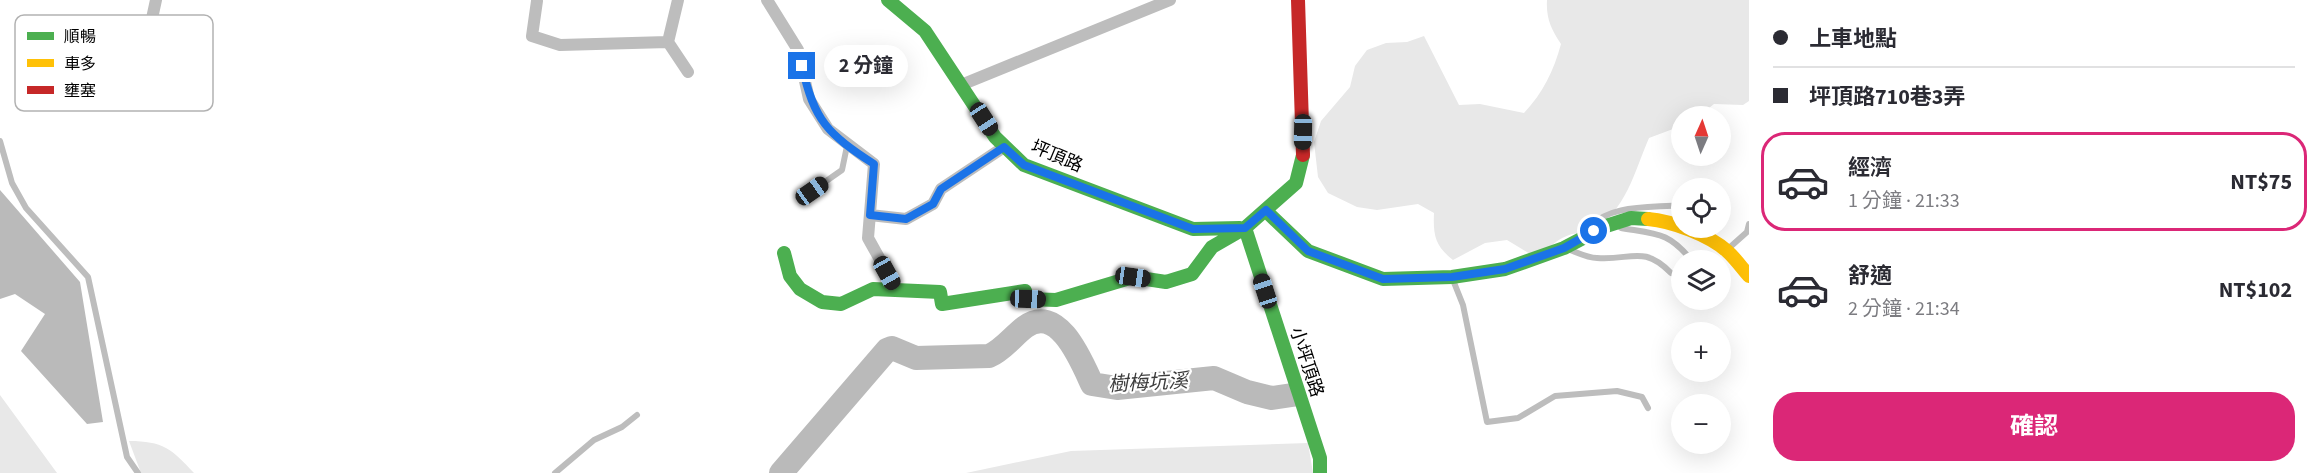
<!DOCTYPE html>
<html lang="zh-TW">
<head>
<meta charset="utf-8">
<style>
	:root { --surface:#fff; --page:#f2f2f3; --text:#2b2b33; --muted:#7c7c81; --line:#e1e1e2; --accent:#db2777 }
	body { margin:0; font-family:"Source Sans 3","Noto Sans TC",sans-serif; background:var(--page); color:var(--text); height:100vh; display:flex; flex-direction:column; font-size:22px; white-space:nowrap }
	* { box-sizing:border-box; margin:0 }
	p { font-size:20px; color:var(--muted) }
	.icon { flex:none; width:33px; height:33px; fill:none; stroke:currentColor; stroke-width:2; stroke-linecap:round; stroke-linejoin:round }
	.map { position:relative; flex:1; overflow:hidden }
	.panel { display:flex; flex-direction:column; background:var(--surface); width:570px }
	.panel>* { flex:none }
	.banner { display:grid; align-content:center; height:132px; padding:0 24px; background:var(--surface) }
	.needle { width:39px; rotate:3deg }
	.buttons { position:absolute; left:1671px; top:106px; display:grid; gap:12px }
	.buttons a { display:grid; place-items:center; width:60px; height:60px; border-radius:50%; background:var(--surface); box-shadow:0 6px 24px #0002; font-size:30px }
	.end { position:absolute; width:27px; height:27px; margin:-14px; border:8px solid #1a73e8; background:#fff; box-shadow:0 0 0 3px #fff }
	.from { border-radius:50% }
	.bubble { position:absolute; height:42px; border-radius:21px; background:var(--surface); box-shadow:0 6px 24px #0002; font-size:20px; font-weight:700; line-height:42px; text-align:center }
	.car { position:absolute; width:18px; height:36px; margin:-18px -9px; border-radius:8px; box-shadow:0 0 4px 2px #0007; background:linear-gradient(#222 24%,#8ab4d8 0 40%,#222 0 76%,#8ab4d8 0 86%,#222 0) }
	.banner b { display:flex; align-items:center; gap:21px; height:57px; font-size:22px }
	.banner b+b { border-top:2px solid var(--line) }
	.banner i { width:15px; height:15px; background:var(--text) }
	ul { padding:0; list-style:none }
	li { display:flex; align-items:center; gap:18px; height:99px; margin:0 12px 9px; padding:0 12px; border:3px solid transparent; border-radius:24px }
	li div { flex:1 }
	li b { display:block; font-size:22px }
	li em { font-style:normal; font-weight:700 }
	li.current { border-color:var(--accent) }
	li>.icon { width:54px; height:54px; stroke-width:1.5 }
	.cta { display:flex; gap:12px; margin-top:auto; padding:12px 24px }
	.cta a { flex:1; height:69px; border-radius:24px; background:var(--accent); color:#fff; font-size:24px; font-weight:700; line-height:69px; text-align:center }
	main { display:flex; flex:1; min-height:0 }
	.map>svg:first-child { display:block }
	.green { fill:#e8e8e8 }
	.water { fill:#bababa }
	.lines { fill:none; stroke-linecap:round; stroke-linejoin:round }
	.river { stroke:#bababa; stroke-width:24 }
	.lane { stroke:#bdbdbd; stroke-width:6 }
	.street { stroke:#bdbdbd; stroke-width:12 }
	.fast { stroke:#4caf50; stroke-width:14 }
	.slow { stroke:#ffc107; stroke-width:14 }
	.jam { stroke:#c62828; stroke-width:14 }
	.route { stroke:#1a73e8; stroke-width:8 }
	.labels { text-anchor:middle; stroke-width:4.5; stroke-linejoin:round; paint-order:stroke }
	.street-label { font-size:18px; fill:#000; stroke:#fff }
	.water-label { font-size:20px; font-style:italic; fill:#3d3d3d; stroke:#fff }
	.key { fill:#fff; stroke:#b2b2b2; stroke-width:1.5 }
	.key-label { font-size:16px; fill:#000 }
</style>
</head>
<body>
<main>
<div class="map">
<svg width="1749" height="473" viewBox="0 0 1749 473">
	<rect width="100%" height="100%" fill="#fff"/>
	<path class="green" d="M1547 0H1749V101L1743 105 1714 104 1698 117H1682L1681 126 1649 138C1634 172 1627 211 1590 231 1585 234 1578 233 1572 234 1558 238 1547 249 1537 258L1507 240 1485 243 1453 260C1435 246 1433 235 1434 213L1418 204 1377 210 1357 207 1328 193 1318 177 1314 142 1321 121 1350 87 1355 66 1367 50 1386 43 1407 42 1424 36 1459 105 1480 104 1524 113C1543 93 1554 70 1561 44 1551 29 1546 18 1547 0Z
		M0 395 57 473H0Z
		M129 441C163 441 172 449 194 473H141Z
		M1308 443 1313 473H966L1071 451Z"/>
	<path class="water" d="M0 190 80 282 103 422 87 424 21 351 45 314 15 294 0 299Z"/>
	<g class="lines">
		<path class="river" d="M781 473 887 350 892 348 916 358 989 356C1003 350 1013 336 1025 327 1058 303 1081 360 1092 384L1117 388 1214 378 1247 392 1272 398 1292 395"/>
		<path class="lane" d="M0 141 12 183 26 208 88 277 127 457 138 473
			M812 191 842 170 847 146
			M1590 227C1609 204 1652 208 1680 205L1682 199
			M1621 228C1657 234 1669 232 1692 261
			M1729 248 1747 232 1749 224
			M1570 250C1578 253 1588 258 1597 258 1630 261 1643 244 1671 273
			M1453 280 1463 305 1487 422 1518 418 1555 396 1617 391 1642 397 1648 408
			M555 473 594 440 622 427 637 415"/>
		<path class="street" d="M767 0 798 50 809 99 828 129 874 164 868 238 897 290
			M537 1 532 36 560 45 668 42 678 0
			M151 23 156 0
			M668 42 688 72
			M961 85 1170 0
			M870 215 906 219 933 204 941 189 1004 147"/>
		<path class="fast" d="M888 0 925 31 995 137 1024 165 1193 229 1240 228
			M1266 211 1308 251 1383 279 1452 277 1505 269 1564 248 1606 226 1631 218 1648 219
			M1245 228 1320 458V473
			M784 253 790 276 800 289 822 302 841 304 873 289 940 292 942 304 1025 291 1028 299 1056 300 1133 277 1166 282 1192 274 1212 247 1245 228 1296 183 1303 155"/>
		<path class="slow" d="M1648 219C1672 221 1709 235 1727 251 1735 258 1742 268 1749 276"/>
		<path class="jam" d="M1298 0 1303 155"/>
	</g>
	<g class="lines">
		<path class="route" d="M802 66C814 121 828 134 874 164L870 215 906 219 933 204 941 189 1004 147 1024 165 1193 229 1245 228 1266 210 1308 251 1383 279 1452 277 1505 269 1564 248 1594 231"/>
	</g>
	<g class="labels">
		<g class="street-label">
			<text transform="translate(1057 156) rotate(23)" y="6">坪頂路</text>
			<text transform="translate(1307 362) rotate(72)" y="6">小坪頂路</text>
		</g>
		<g class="water-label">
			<text transform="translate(1148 382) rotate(-3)" y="7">樹梅坑溪</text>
		</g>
	</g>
	<rect x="15" y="15" width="198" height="96" rx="9" class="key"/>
	<rect x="27" y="32" width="27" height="8" fill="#4caf50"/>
	<rect x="27" y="59" width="27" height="8" fill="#ffc107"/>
	<rect x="27" y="86" width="27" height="8" fill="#c62828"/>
	<g class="key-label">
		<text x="64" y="42">順暢</text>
		<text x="64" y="69">車多</text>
		<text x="64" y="96">壅塞</text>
	</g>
</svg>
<div class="buttons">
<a><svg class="needle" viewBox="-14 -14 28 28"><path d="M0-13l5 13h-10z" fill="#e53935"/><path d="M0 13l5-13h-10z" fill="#7c7c81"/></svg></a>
<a><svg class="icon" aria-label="locate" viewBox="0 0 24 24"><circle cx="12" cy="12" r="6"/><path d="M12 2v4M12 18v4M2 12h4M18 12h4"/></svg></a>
<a><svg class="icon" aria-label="layers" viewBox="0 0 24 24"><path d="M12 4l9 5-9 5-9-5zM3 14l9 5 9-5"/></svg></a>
<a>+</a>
<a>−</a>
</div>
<i class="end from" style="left:1594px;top:231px"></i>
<i class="end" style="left:802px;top:66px"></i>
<div class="bubble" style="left:824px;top:45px;width:84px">2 分鐘</div>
<i class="car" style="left:984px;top:119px;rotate:147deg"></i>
<i class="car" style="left:1303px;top:132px;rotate:181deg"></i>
<i class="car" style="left:812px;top:191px;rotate:55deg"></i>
<i class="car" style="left:887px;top:273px;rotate:151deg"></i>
<i class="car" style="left:1133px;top:277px;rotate:98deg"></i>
<i class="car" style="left:1265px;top:291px;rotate:342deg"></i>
<i class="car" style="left:1028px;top:299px;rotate:92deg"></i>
</div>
<section class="panel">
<div class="banner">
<b><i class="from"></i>上車地點</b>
<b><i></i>坪頂路710巷3弄</b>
</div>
<ul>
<li class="current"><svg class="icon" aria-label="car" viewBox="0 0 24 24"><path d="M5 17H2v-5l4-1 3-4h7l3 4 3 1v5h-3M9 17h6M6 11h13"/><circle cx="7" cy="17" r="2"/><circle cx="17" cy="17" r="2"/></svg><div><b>經濟</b><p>1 分鐘 · 21:33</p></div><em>NT$75</em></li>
<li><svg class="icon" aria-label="car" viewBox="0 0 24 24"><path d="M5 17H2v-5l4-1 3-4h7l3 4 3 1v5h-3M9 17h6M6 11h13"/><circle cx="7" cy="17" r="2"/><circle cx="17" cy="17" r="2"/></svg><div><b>舒適</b><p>2 分鐘 · 21:34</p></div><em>NT$102</em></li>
</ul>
<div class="cta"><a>確認</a></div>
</section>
</main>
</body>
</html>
